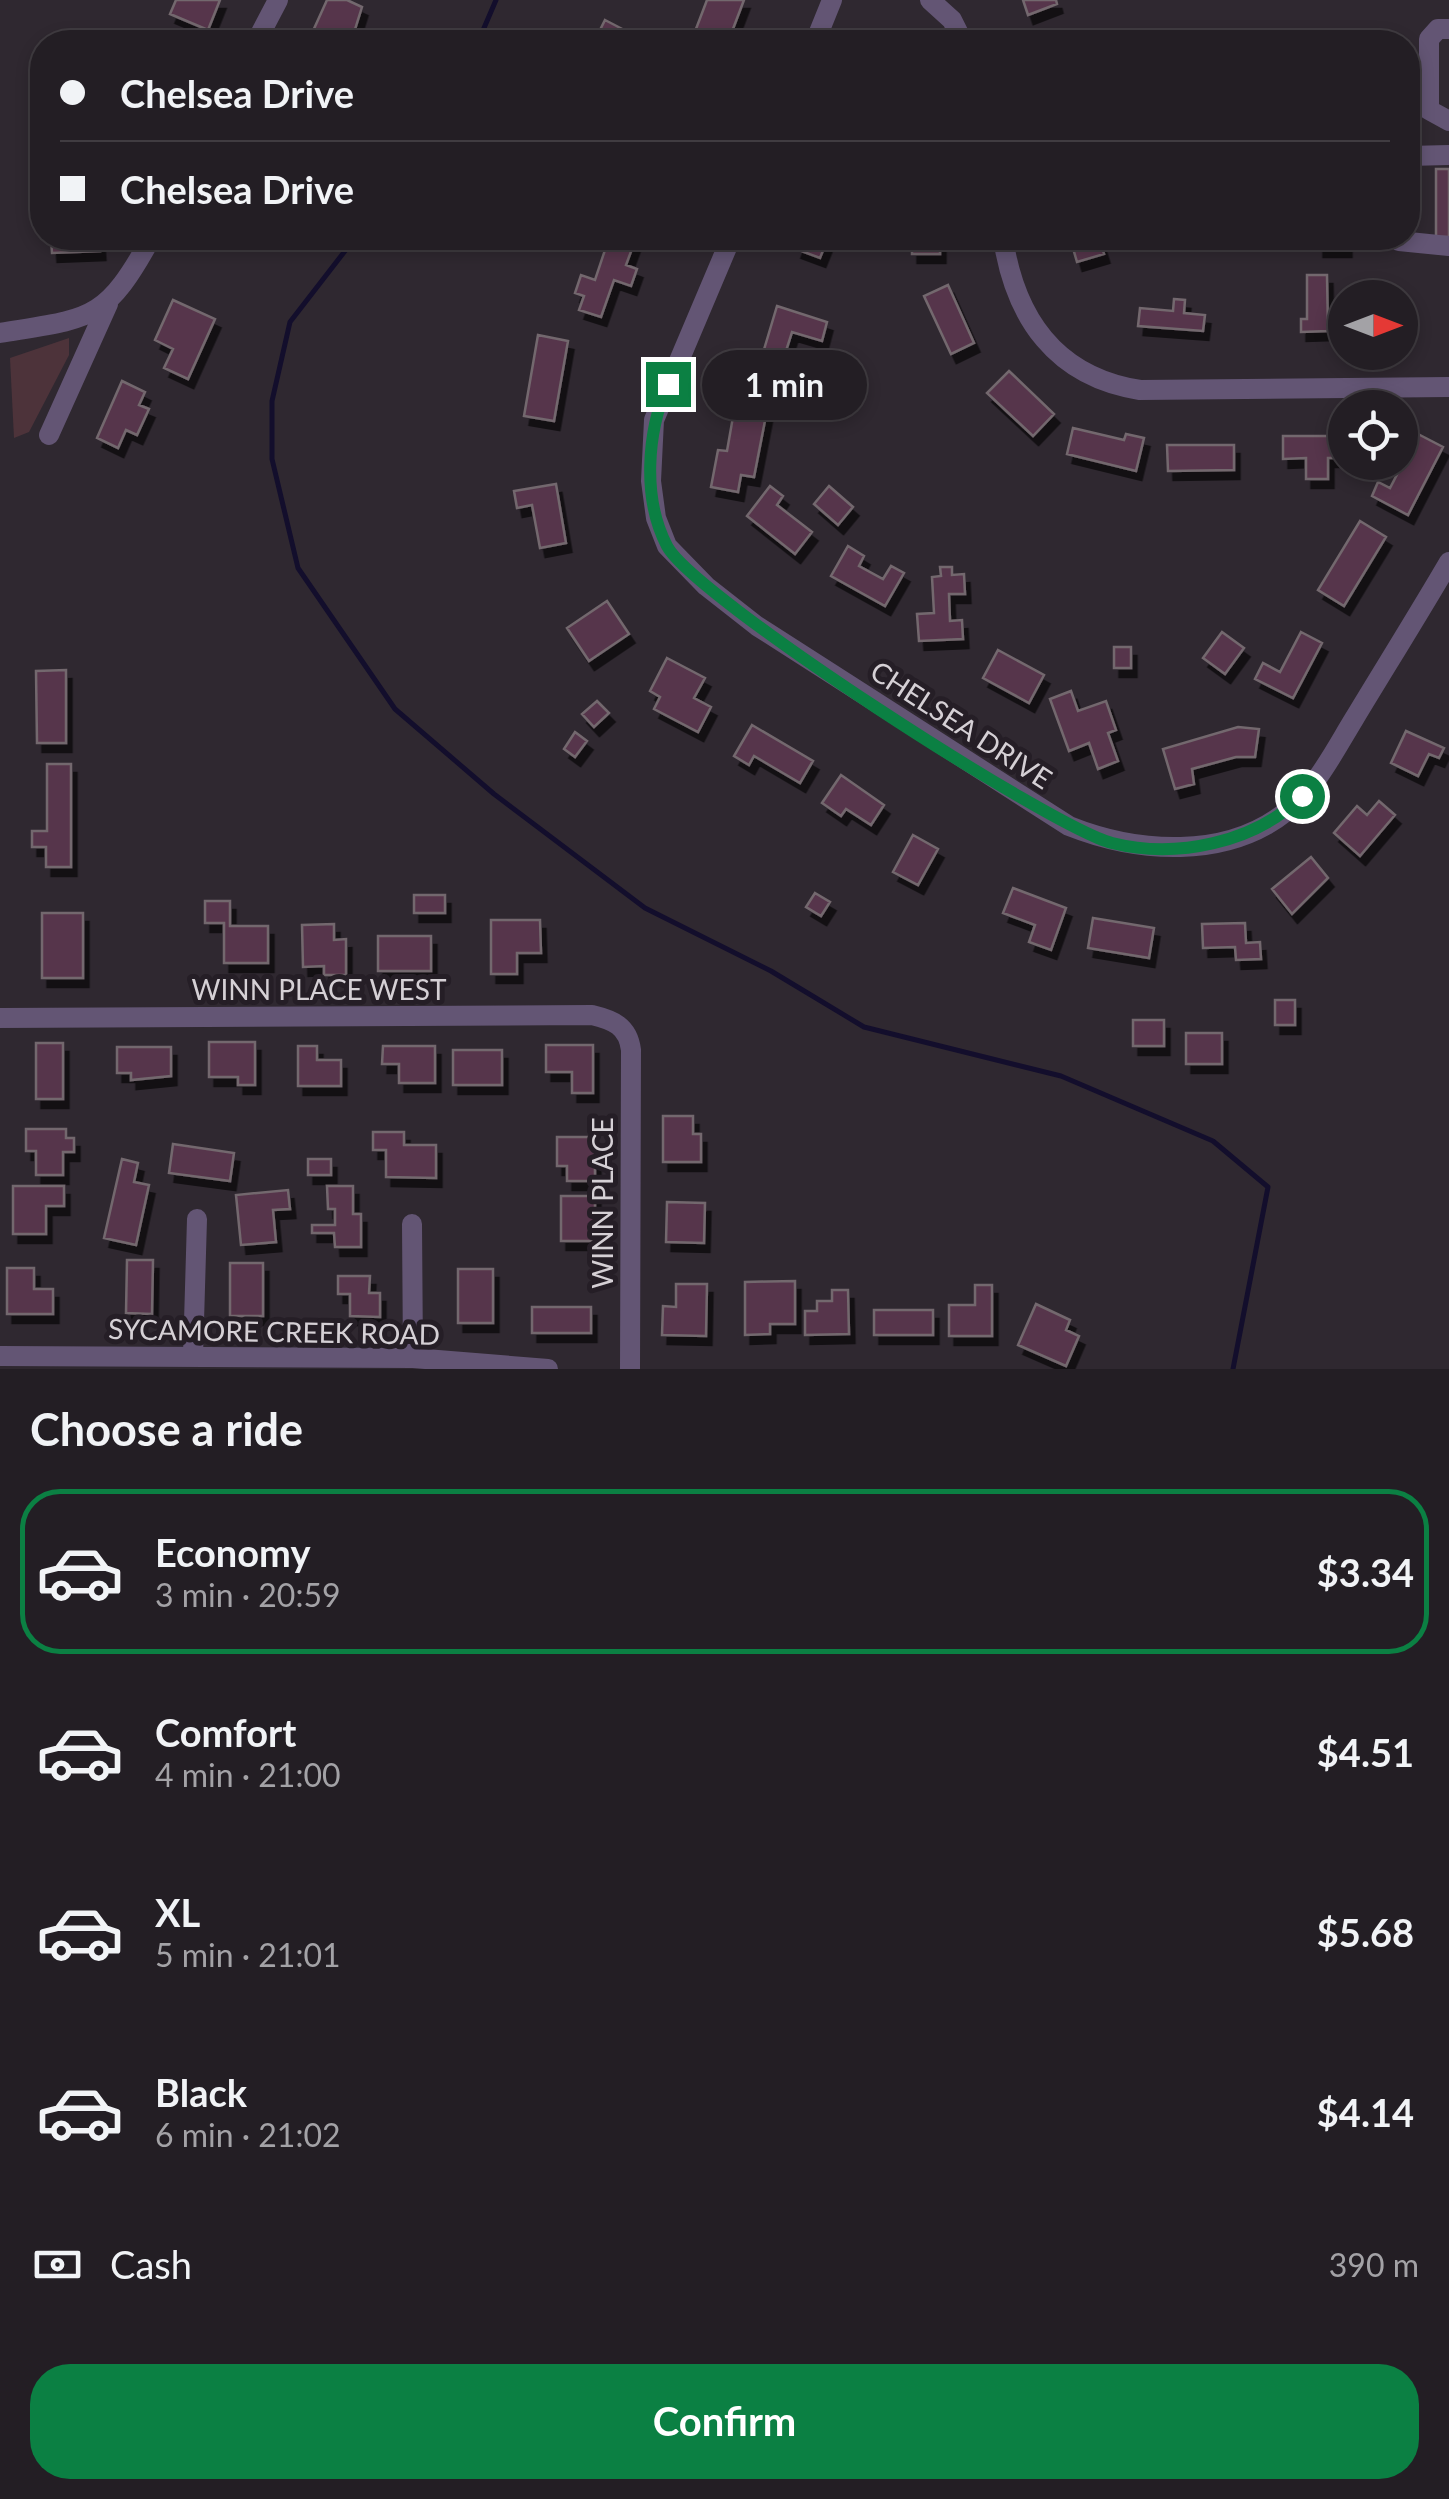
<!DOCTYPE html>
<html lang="en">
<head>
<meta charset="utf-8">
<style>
	:root { --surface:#231e24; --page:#2f2b31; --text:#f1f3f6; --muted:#a3a2a6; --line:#403c41; --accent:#0b8043 }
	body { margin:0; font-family:Lato,sans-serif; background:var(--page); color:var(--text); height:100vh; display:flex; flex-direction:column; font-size:38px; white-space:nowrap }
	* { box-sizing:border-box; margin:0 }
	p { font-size:32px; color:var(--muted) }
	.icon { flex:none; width:55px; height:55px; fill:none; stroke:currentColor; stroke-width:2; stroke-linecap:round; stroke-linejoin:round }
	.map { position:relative; height:1369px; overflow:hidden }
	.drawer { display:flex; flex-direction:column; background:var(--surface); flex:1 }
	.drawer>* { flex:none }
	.banner { position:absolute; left:30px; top:30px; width:1390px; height:220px; border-radius:40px; box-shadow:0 5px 15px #0003,0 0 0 2px var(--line); display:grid; align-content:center; height:220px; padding:0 30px; background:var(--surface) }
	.needle { width:65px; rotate:90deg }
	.controls { position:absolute; left:1328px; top:280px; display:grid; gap:20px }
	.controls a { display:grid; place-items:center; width:90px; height:90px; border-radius:50%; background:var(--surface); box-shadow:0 5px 15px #0003,0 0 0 2px var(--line); font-size:50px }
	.end { position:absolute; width:45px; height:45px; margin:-22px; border:12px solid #0b8043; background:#fff; box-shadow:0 0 0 5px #fff }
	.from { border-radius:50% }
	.bubble { position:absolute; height:70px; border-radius:35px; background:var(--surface); box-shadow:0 5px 15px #0003,0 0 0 2px var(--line); font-size:32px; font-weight:700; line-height:70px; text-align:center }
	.banner b { display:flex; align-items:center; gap:35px; height:95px; font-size:38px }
	.banner b+b { border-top:2px solid var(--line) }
	.banner i { width:25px; height:25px; background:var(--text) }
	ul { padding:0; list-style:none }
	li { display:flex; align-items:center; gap:30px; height:165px; margin:0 20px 15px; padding:0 10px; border:5px solid transparent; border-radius:40px }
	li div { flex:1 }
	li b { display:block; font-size:38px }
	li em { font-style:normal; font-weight:700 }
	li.on { border-color:var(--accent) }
	li>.icon { width:90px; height:90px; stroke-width:1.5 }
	h2 { padding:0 30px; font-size:45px; line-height:120px }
	.pay { display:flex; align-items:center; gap:25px; height:110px; padding:0 30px; font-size:38px }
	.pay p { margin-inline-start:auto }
	.action { display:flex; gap:20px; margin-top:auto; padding:20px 30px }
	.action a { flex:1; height:115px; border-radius:40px; background:var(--accent); color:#fff; font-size:40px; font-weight:700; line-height:115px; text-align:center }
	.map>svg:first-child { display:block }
	.green { fill:#4d333a }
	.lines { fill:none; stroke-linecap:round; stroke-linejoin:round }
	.stream { stroke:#130e2c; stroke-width:5 }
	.building { fill:#57364b; stroke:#73686e; stroke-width:2.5; filter:url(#shadow) }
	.minor { stroke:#635574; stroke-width:20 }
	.route { stroke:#0b8043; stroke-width:12 }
	.labels { text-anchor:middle; stroke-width:10; stroke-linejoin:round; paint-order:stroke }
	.street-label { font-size:28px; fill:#d5d0d5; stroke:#251e26 }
</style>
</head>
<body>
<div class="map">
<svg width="1449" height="1369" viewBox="0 0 1449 1369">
	<defs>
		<filter id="shadow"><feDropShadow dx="5.5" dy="9" stdDeviation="0" flood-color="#0009"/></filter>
	</defs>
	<rect width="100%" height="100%" fill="#2f2830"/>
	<path class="green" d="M69 338V355L29 432 14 438 10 358Z"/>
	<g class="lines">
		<path class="stream" d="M478 42 496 0
			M355 238 290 322 272 401V459L298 568 395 709 494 794 645 908 771 971 864 1027 1061 1076 1213 1141 1268 1187 1233 1369"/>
	</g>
	<path class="building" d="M176 0H220L208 30 170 14Z
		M327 0H347L362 7 351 42H308Z
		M707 0H744L728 42H691Z
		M1023 0H1056L1057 4 1028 15Z
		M605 20 628 32 623 42 598 34Z
		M1436 169H1449V237H1436Z
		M51 238H99L100 251 52 253Z
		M609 238H636L626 265 637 269 631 286 614 280 601 317 579 310 584 296 575 293 581 275 595 280Z
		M800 238H828L820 258 796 249Z
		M912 238H940V254H912Z
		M1070 238H1099L1104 254 1077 262Z
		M1318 238H1346V248H1318Z
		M1307 275H1327L1328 331 1301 332V319H1307Z
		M948 285 974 343 951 354 924 296Z
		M1174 299 1185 300 1184 313 1205 315 1203 331 1138 326 1140 308 1173 311Z
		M173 300 215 319 188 379 164 368 173 349 155 340Z
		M777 306 827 322 822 341 792 332 780 370 760 363Z
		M538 335 568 341 554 421 524 416Z
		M1009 371 1054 414 1033 436 987 393Z
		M122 381 145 392 139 405 149 409 137 435 126 430 118 448 97 438Z
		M737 394 769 400 754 477 741 475 738 492 711 487 718 450 727 451Z
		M1073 428 1124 440 1126 434 1144 438 1136 471 1067 454Z
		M1418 434 1443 447 1408 515 1372 496 1378 482 1390 488Z
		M1283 436H1341V458H1328V479H1306V458L1283 459Z
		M1167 445H1234V470L1168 471Z
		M556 484 566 543 540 548 532 505 517 508 514 491Z
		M770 486 783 496 777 505 812 532 795 554 747 516Z
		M829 486 853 507 838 525 814 504Z
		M1360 521 1386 537 1344 606 1318 590Z
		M848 546 864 556 859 566 883 579 891 566 904 573 885 606 831 576Z
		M940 567H952V575L964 574 965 594H949L950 621 962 620 963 639 919 641 917 614 934 613 932 577 941 576Z
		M607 601 629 634 589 661 567 628Z
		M1222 632 1244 648 1225 674 1203 658Z
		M1301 632 1322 643 1293 698 1255 679 1263 663 1280 672Z
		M1114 647H1131V668H1114Z
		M998 650 1044 675 1029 703 983 678Z
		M667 658 705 678 694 698 711 707 698 732 654 709 660 697 650 691Z
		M66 670V743H37L36 671Z
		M1071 691 1078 711 1106 701 1116 730 1108 733 1118 761 1098 769 1089 743 1069 751 1050 699Z
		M597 701 609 713 594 727 582 714Z
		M752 725 813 761 800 783 754 756 749 765 734 756Z
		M1238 727 1259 729 1255 757H1236L1192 769 1194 784 1175 789 1163 749Z
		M1406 731 1444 748 1439 758 1429 754 1418 776 1391 763Z
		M575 732 587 741 575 757 564 749Z
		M47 764H71V867H46V847H32V831H47Z
		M841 775 884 805 871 825 846 809 841 816 822 803Z
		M1379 801 1395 815 1360 856 1334 833 1357 806 1367 815Z
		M913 835 938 849 918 885 893 872Z
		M1311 857 1328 878 1292 914 1272 889Z
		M1013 888 1066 908 1051 950 1029 942 1035 925 1003 913Z
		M815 893 830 902 821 916 806 907Z
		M414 895H445V913H414Z
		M205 901H230V926H268V963H224V923H205Z
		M42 913H83V978H42Z
		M1093 918 1154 928 1149 958 1088 948Z
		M491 920H540L541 953H517V974H491Z
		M1245 923 1246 943 1260 942 1261 959 1236 960 1235 947 1203 948 1202 924Z
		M334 924V940L346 939V975H324V966L303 967 302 925Z
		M378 936H431V971H378Z
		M1275 1000H1295V1025H1275Z
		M1133 1020H1164V1046H1133Z
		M1186 1033H1222V1064H1186Z
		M209 1042H255V1085H238V1077H209Z
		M36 1043H63V1099H36Z
		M546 1045H593V1093H572V1072H546Z
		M298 1046H317V1060H341V1086H298Z
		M383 1046H435V1083H399V1064H382Z
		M117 1047H171V1076L131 1080V1073H117Z
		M453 1050H502V1085H453Z
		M663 1116H693V1134H701V1162H663Z
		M26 1129H66V1138H74V1152H63V1175H36V1151H26Z
		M373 1132H404V1145H436V1178L386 1177V1150H373Z
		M557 1137H595V1181H567V1166H557Z
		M173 1144 234 1153 230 1181 169 1173Z
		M122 1159 138 1163 134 1182 149 1185 136 1245 104 1238Z
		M308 1159H331V1175H308Z
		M13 1186H64V1206H46V1234H13Z
		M327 1186H353V1214H361V1247H335L334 1233H312V1225H335V1209H328Z
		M288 1190 290 1209 273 1210 276 1242 241 1245 236 1195Z
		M561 1196H595V1241H561Z
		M667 1202 705 1203 704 1243 666 1242Z
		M127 1260H153L152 1314 126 1313Z
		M230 1263H263V1316H230Z
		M7 1268H34V1289H53V1314H7Z
		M458 1269H493V1323H458Z
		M338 1276H370L369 1293H380V1317L350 1316V1294H338Z
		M795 1281V1324H770V1334L745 1335V1282Z
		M676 1284H707L706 1336 662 1335 663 1306 676 1307Z
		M975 1285H992V1336H949V1305H975Z
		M832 1290H848L849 1334 805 1335V1311H817V1301H832Z
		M1036 1304 1070 1320 1066 1330 1079 1336 1066 1366 1018 1345Z
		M532 1307H591V1333H532Z
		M874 1310H933V1335H874Z"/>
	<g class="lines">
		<path class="minor" d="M930 0 952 20 963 42
			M1449 29H1438L1429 39V110L1449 121
			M256 42 278 0
			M815 42 832 0
			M1408 156 1449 155
			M731 238 654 420 651 481 656 518 667 546 706 586 757 626 1069 826C1137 853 1226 860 1287 811 1316 788 1335 750 1354 719 1386 666 1418 615 1449 562
			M1003 238C1015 318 1056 377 1140 390L1449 387
			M1399 238V241L1449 246
			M0 333C91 318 105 322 151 238
			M49 435 108 304
			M0 1018 592 1015C613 1020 628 1026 631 1050L630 1369
			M412 1224 413 1358
			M0 1356 413 1358 548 1369
			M193 1356 197 1219"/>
	</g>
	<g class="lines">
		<path class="route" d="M668 384C647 432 642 498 667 546 694 597 1050 827 1112 843 1176 859 1255 843 1302 796"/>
	</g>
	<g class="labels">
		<g class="street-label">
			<text transform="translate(961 725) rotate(33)" y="10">CHELSEA DRIVE</text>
			<text x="319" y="1000">WINN PLACE WEST</text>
			<text transform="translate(603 1203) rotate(-90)" y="10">WINN PLACE</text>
			<text transform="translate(274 1332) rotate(1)" y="10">SYCAMORE CREEK ROAD</text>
		</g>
	</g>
</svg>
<div class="controls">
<a><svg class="needle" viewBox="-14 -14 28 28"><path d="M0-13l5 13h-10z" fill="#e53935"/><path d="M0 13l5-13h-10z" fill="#a3a2a6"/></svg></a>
<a><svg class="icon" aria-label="locate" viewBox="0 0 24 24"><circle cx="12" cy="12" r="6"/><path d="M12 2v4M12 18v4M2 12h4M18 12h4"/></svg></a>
</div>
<i class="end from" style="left:1302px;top:796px"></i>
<i class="end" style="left:668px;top:384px"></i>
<div class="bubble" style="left:702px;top:350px;width:165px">1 min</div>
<div class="banner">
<b><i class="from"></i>Chelsea Drive</b>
<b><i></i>Chelsea Drive</b>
</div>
</div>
<section class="drawer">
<h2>Choose a ride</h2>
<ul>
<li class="on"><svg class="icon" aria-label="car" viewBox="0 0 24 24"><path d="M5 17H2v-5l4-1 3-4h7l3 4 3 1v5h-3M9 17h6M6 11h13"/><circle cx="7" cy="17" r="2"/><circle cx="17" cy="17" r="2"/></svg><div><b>Economy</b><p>3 min · 20:59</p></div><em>$3.34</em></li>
<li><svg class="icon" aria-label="car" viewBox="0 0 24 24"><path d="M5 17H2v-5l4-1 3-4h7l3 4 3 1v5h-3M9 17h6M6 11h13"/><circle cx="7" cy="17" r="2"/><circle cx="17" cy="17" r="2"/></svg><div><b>Comfort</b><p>4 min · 21:00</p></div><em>$4.51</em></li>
<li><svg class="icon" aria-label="car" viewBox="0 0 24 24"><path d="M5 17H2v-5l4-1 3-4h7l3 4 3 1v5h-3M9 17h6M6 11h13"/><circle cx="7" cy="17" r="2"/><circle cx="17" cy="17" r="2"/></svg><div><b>XL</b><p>5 min · 21:01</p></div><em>$5.68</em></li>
<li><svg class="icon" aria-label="car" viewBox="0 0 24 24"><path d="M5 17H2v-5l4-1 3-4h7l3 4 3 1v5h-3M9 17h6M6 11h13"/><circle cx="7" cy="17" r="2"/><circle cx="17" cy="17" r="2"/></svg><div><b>Black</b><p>6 min · 21:02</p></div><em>$4.14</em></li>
</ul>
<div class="pay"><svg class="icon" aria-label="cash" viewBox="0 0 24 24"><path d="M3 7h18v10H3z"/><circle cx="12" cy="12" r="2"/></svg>Cash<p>390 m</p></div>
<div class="action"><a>Confirm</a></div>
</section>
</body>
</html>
